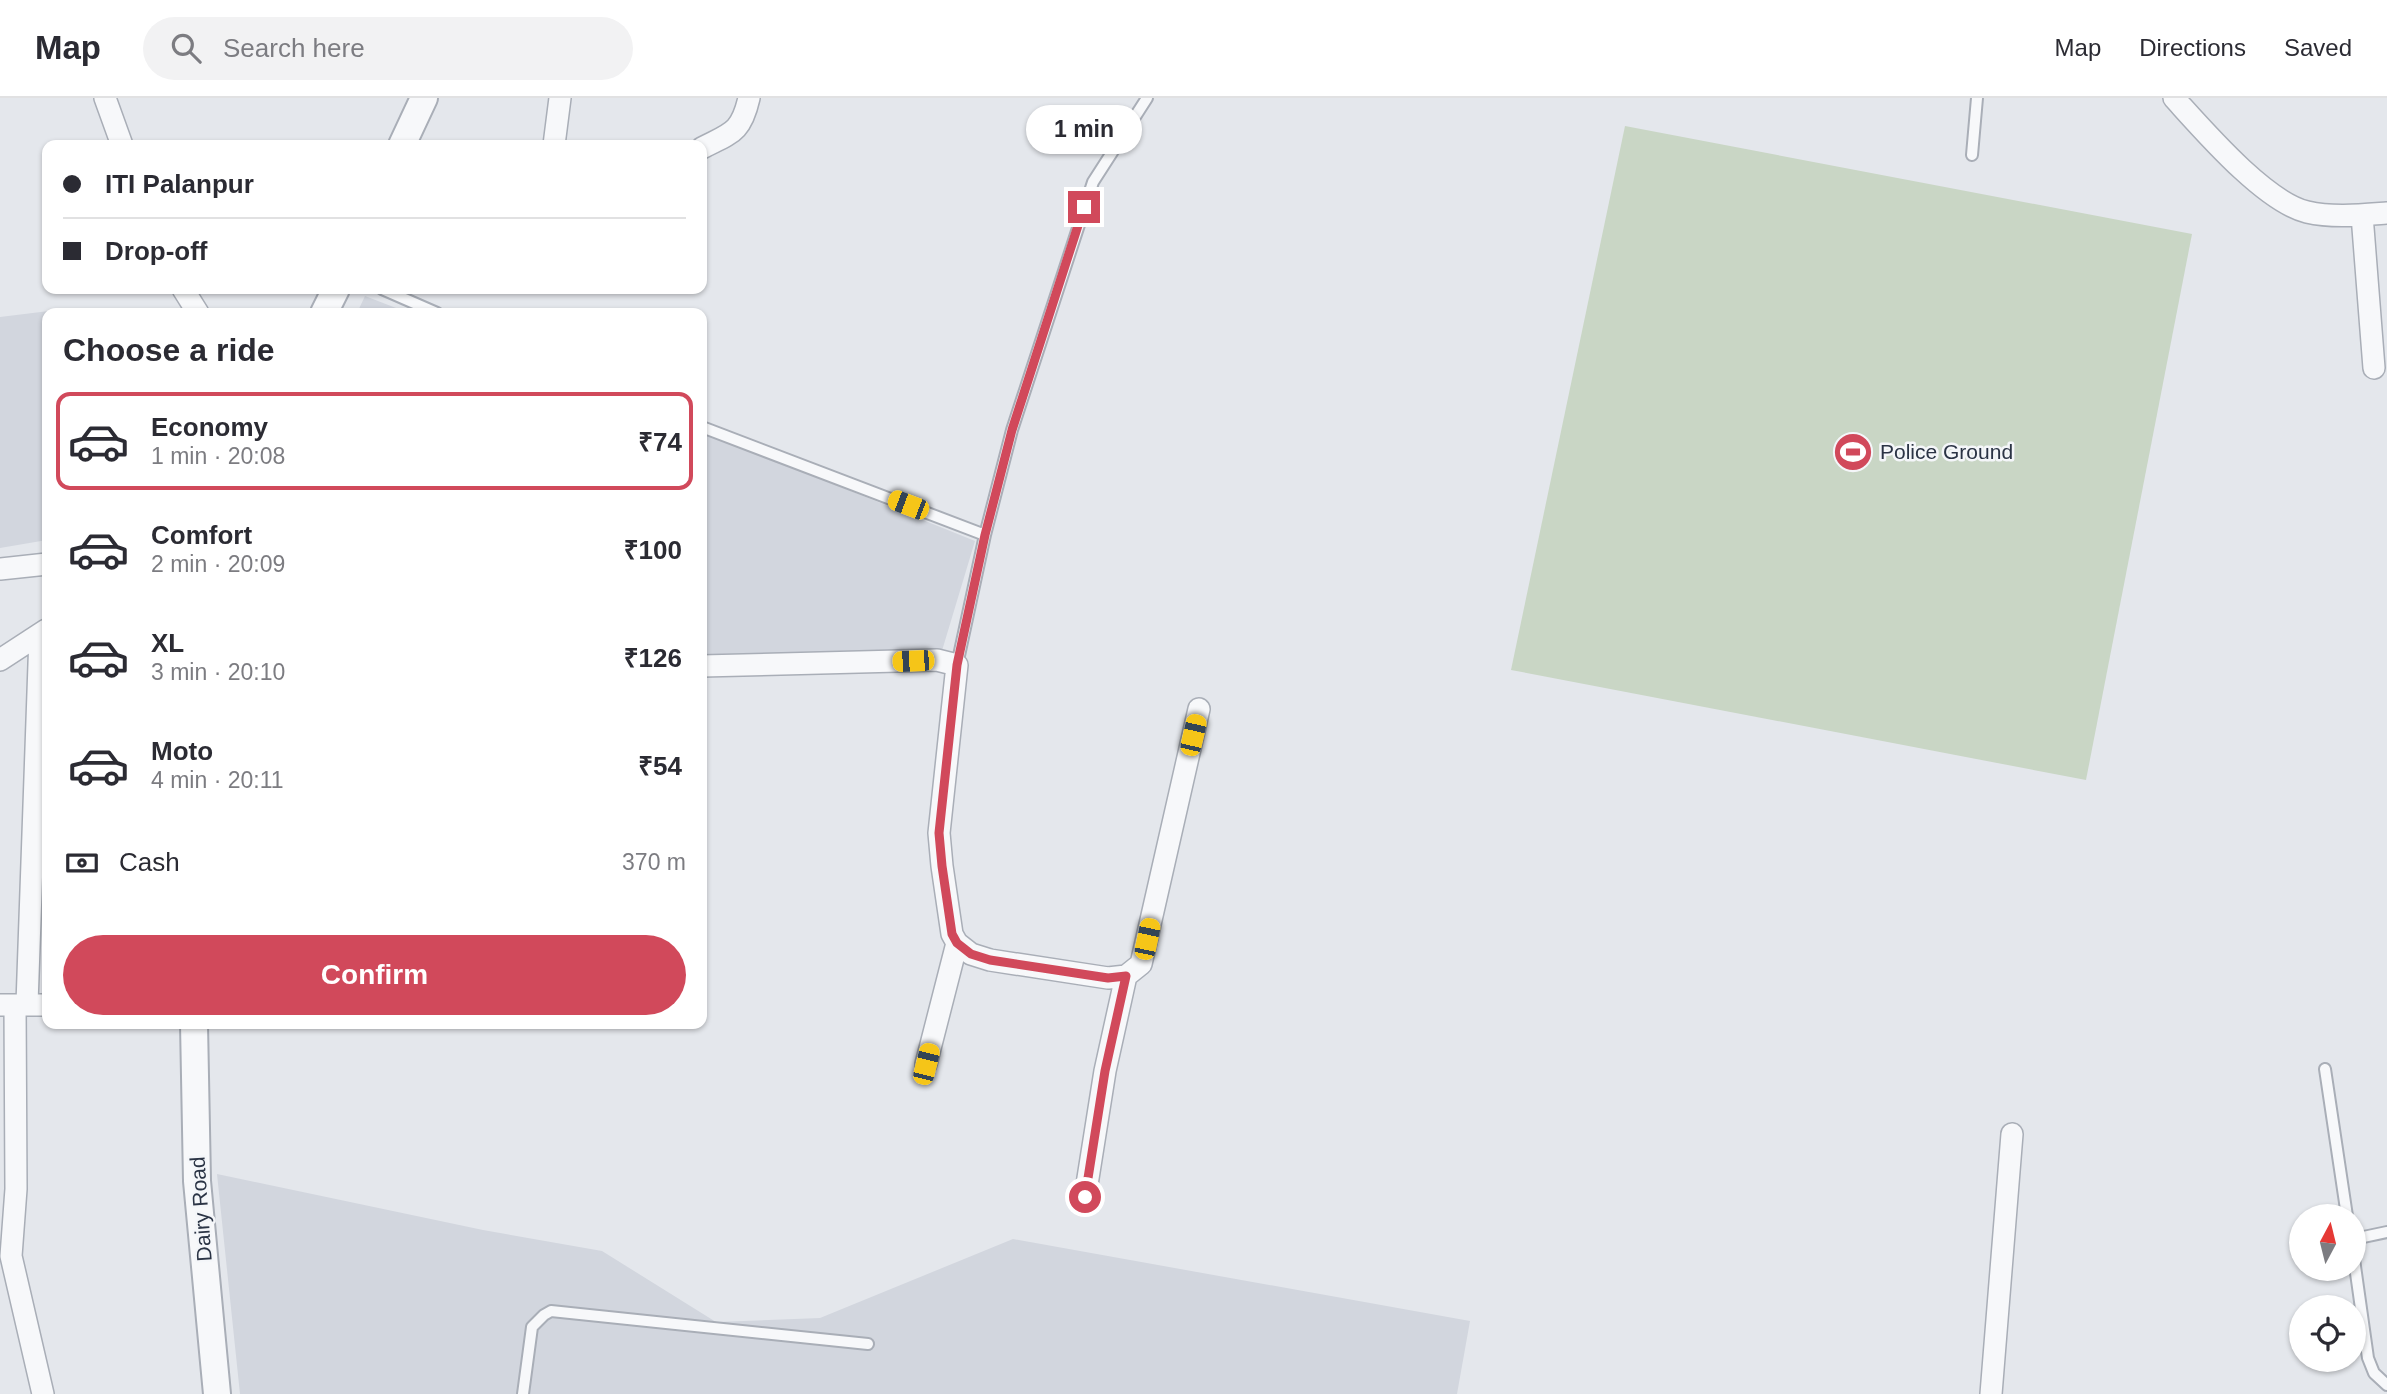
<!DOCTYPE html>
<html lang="en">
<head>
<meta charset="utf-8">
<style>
	:root { --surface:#fff; --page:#f2f2f3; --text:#2b2b33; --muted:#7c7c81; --line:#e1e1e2; --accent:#d1495b }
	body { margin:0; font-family:Arial,sans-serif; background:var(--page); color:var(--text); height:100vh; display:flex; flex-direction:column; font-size:26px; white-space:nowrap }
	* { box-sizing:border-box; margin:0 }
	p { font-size:23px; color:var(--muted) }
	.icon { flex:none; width:38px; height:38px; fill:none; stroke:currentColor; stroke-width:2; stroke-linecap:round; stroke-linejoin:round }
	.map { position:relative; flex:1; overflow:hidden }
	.sheet { position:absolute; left:42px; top:210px; width:665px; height:721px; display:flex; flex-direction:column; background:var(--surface); border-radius:14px; box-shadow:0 2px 5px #0004 }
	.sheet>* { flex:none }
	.guide { position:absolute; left:42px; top:42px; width:665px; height:154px; border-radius:14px; box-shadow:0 2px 5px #0004; display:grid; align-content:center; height:154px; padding:0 21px; background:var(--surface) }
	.needle { width:46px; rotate:7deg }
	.tools { position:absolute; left:2289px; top:1106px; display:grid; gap:14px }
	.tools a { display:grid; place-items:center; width:77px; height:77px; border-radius:50%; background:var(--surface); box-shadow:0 2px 5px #0004; font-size:35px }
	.end { position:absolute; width:32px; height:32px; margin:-16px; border:9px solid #d1495b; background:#fff; box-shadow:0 0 0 4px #fff }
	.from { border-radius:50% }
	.bubble { position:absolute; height:49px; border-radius:24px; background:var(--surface); box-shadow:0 2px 5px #0004; font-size:23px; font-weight:600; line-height:49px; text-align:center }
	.car { position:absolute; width:21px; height:42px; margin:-21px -10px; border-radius:9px; box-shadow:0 0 5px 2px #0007; background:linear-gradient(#f5c518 24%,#345 0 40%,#f5c518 0 76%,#345 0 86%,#f5c518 0) }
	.guide b { display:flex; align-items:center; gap:24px; height:66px; font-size:26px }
	.guide b+b { border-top:2px solid var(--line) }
	.guide i { width:18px; height:18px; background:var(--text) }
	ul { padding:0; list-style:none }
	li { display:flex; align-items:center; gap:21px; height:98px; margin:0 14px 10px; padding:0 7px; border:4px solid transparent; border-radius:14px }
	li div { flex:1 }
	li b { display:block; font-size:26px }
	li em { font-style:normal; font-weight:600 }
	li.on { border-color:var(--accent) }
	li>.icon { width:63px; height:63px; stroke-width:1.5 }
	h2 { padding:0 21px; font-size:32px; line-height:84px }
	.pay { display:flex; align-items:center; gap:18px; height:77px; padding:0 21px; font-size:26px }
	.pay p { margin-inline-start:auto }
	.cta { display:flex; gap:14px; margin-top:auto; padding:14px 21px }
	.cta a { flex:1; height:80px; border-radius:42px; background:var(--accent); color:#fff; font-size:28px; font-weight:600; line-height:80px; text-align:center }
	header { display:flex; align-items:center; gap:42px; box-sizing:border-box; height:98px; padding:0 35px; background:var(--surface); border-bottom:2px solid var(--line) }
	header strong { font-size:33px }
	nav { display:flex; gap:38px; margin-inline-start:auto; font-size:24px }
	.search { width:490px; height:63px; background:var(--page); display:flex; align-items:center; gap:18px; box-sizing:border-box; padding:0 24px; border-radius:38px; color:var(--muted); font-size:26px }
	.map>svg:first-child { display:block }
	.built { fill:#d2d6de }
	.green { fill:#c9d6c5 }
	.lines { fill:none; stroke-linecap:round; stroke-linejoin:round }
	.service-casing { stroke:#a9aeb7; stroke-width:14 }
	.minor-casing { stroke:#a9aeb7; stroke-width:24 }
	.tertiary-casing { stroke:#a9aeb7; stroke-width:30 }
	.service { stroke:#f7f8fa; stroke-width:10 }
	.minor { stroke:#f7f8fa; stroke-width:21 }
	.tertiary { stroke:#f7f8fa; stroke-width:26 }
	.route { stroke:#d1495b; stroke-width:9 }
	.labels { text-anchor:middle; stroke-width:5; stroke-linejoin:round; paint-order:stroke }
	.poi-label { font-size:21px; fill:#2b3445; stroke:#f4f6f9; text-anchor:start }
	.street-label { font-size:21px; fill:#2b3445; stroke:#f4f6f9 }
</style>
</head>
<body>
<header>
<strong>Map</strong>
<div class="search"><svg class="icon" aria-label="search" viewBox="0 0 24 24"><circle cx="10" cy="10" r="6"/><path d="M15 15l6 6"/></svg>Search here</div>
<nav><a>Map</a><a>Directions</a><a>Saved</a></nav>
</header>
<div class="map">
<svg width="2387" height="1296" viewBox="0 0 2387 1296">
	<rect width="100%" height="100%" fill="#e4e7ec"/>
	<path class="built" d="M365 198 409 215H357Z
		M57 212V215H47V442L0 450V219Z
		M702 333 975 443 941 556 702 561Z
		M217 1076 483 1132 602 1153 716 1224 820 1220 1013 1141 1470 1223 1457 1296H240Z"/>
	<path class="green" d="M1625 28 2192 136 2086 682 1511 572Z"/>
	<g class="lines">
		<g class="service-casing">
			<path id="service" d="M1972 57 1977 0
				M382 191 437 215
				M702 329 985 437
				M957 567 985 437 1012 332 1093 84 1147 0
				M2325 971 2347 1118
				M2354 1141 2387 1134
				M2354 1161 2368 1260 2374 1275 2387 1287
				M523 1296 532 1229 544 1217 551 1213 868 1246"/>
		</g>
		<g class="minor-casing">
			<path id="minor" d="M105 0 122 47
				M2174 0C2204 33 2265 104 2307 114 2333 120 2361 117 2387 115
				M554 47 560 0
				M702 50C731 35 741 35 749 0
				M2362 117 2374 270
				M183 191 198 215
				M0 471 47 466
				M0 562 46 532
				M702 568 937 562 957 567 939 735 942 768 952 836 957 845 971 856 990 862 1108 880 1126 878 1141 866 1199 611
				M27 906 40 538
				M0 907H47
				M15 907 16 1091 11 1158 43 1296
				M926 966 957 845
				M1085 1099 1105 973 1126 878
				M1991 1296 2012 1036"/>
		</g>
		<g class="tertiary-casing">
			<path id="tertiary" d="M402 47 424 0
				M324 215 336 191
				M194 926 197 1083 217 1296"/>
		</g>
		<use href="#service" class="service"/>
		<use href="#minor" class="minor"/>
		<use href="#tertiary" class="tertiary"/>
	</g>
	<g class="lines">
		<path class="route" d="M1084 109 1012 332 985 437 957 567 939 735 942 768 952 836 957 845 971 856 990 862 1108 880 1126 878 1105 973 1085 1099"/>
	</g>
	<defs>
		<g id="stadium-disc" transform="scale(2.0125)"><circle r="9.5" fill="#d1495b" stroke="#f4f6f9"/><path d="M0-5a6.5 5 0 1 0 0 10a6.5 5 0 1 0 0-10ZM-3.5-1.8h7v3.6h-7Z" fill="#fff"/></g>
	</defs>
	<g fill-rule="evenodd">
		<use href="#stadium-disc" x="1853" y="354"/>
	</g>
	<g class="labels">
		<g class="poi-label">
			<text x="1880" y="361">Police Ground</text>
		</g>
		<g class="street-label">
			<text transform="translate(201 1111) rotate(-94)" y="7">Dairy Road</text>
		</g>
	</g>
</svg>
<div class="tools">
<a><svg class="needle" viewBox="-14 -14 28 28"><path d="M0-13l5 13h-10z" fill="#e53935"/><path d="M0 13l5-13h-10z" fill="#7c7c81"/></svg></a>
<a><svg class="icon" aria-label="locate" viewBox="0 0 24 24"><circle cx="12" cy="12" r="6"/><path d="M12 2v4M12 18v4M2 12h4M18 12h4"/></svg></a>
</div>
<i class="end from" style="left:1085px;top:1099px"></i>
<i class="end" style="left:1084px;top:109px"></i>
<div class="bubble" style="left:1026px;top:7px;width:116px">1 min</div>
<i class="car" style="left:908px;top:407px;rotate:291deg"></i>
<i class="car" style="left:913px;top:563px;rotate:268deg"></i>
<i class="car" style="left:1193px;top:637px;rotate:13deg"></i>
<i class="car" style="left:1147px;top:841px;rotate:12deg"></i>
<i class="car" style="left:926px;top:966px;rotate:14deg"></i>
<div class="guide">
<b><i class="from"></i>ITI Palanpur</b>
<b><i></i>Drop-off</b>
</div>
<section class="sheet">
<h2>Choose a ride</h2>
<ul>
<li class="on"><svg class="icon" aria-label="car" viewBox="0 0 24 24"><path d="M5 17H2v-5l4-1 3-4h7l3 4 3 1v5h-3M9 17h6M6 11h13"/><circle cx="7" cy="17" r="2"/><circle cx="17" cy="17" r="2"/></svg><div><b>Economy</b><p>1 min · 20:08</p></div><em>₹74</em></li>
<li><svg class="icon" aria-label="car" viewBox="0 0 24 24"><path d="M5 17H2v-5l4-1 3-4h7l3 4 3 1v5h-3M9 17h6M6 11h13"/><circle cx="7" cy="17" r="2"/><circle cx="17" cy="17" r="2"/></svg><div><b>Comfort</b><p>2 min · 20:09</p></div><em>₹100</em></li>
<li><svg class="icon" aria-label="car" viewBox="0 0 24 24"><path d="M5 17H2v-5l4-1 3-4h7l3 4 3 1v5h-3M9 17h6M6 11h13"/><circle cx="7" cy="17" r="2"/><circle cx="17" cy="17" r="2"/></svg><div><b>XL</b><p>3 min · 20:10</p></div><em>₹126</em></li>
<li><svg class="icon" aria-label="car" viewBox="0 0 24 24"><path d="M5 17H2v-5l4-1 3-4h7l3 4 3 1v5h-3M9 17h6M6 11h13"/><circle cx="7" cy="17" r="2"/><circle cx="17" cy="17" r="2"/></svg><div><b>Moto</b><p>4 min · 20:11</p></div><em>₹54</em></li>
</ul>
<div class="pay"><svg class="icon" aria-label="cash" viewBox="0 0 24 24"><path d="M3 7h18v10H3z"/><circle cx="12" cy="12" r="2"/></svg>Cash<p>370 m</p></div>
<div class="cta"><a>Confirm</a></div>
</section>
</div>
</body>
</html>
